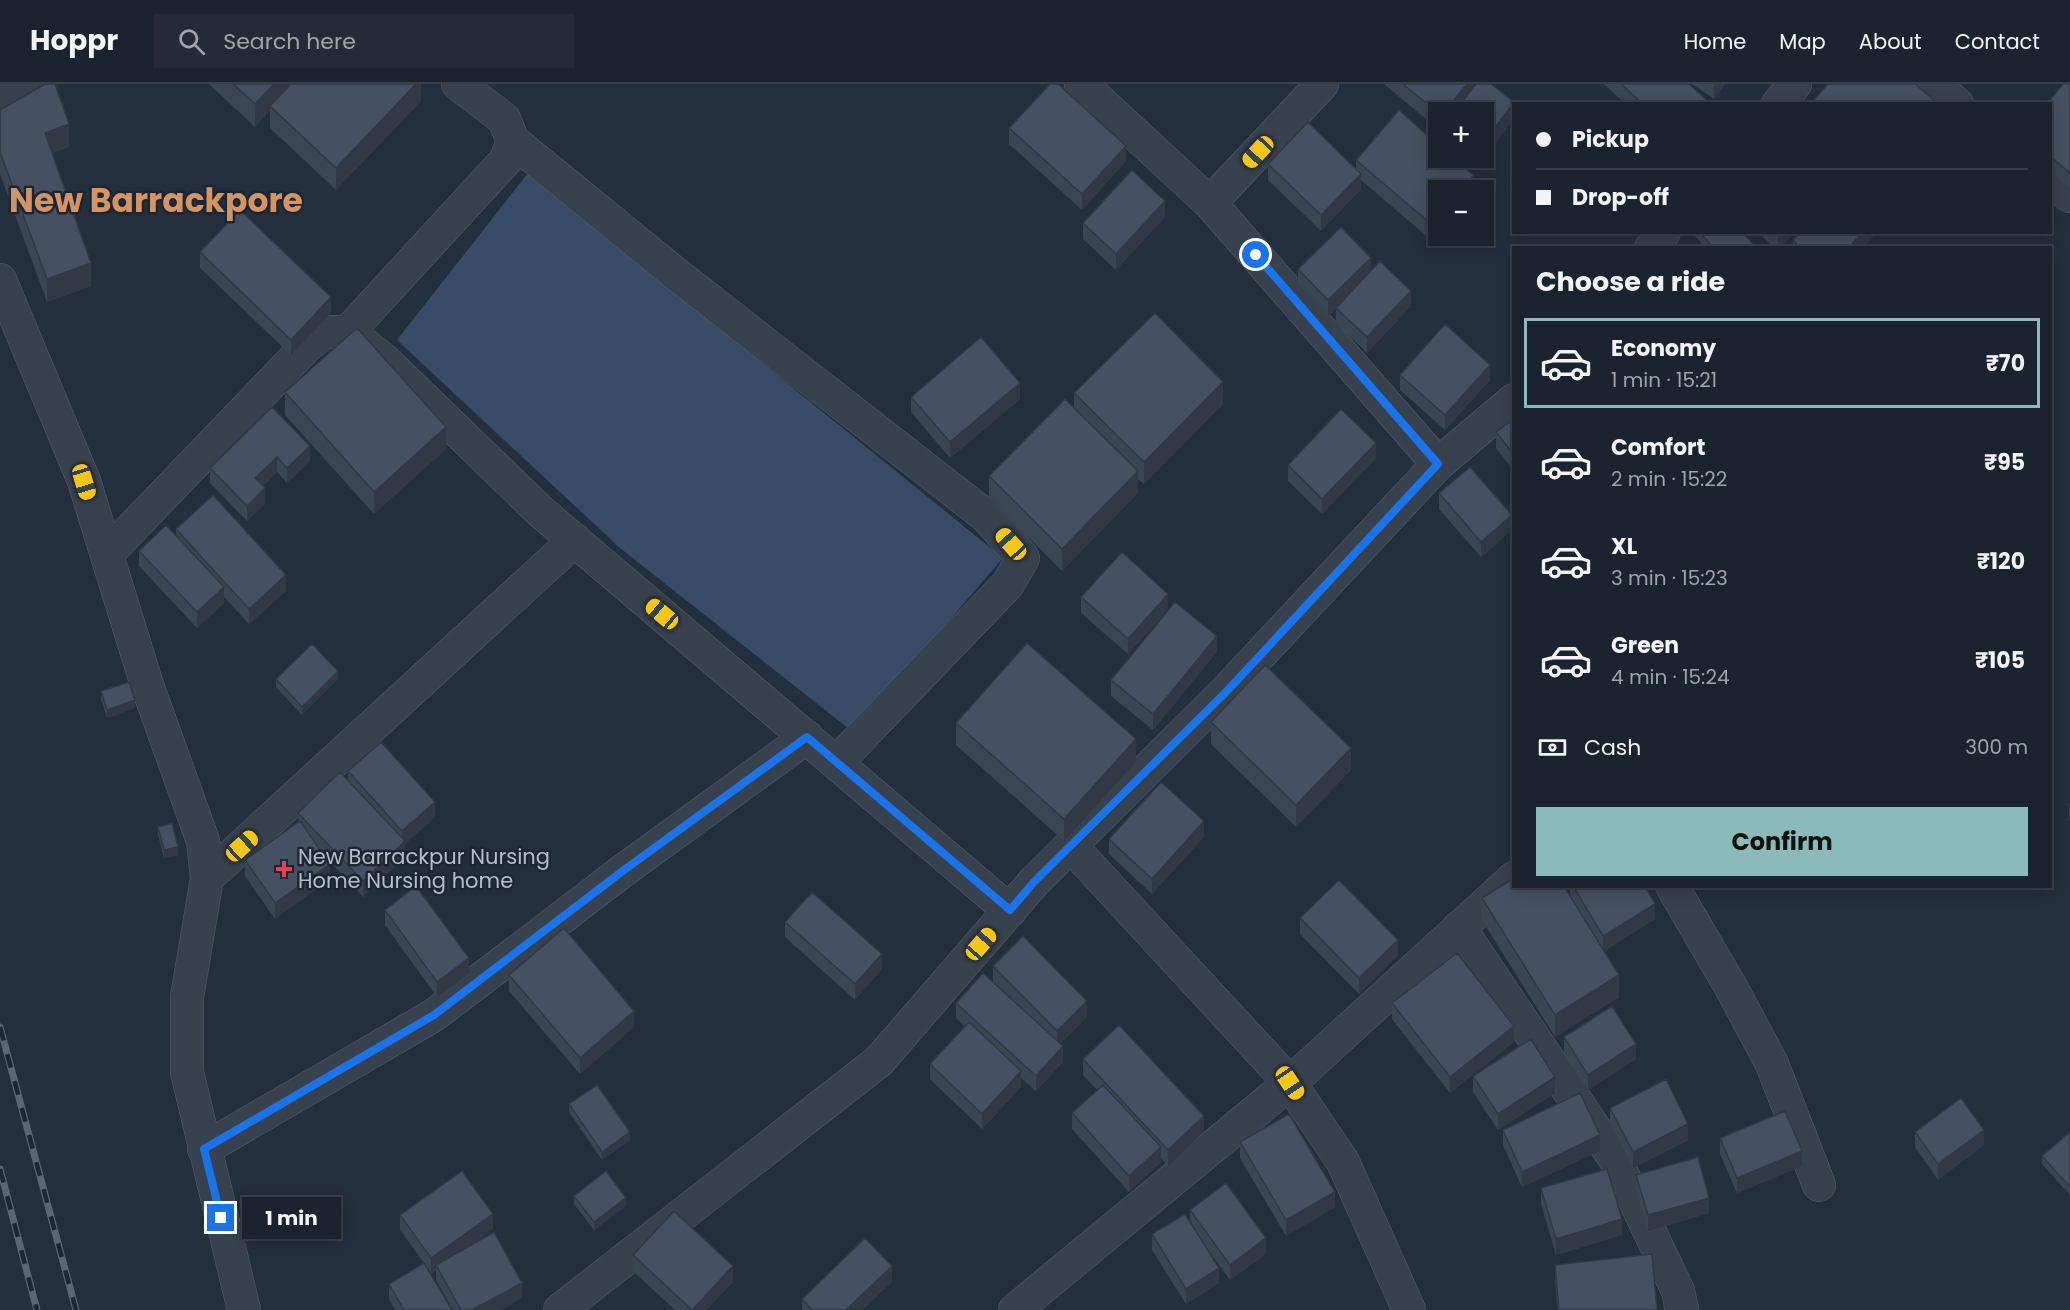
<!DOCTYPE html>
<html lang="en">
<head>
<meta charset="utf-8">
<style>
	:root { --surface:#1b232e; --page:#242b36; --text:#f1f3f6; --muted:#a0a4aa; --line:#39404a; --accent:#8bbbb9 }
	body { margin:0; font-family:Poppins,sans-serif; background:var(--page); color:var(--text); height:100vh; display:flex; flex-direction:column; font-size:22px; white-space:nowrap }
	* { box-sizing:border-box; margin:0 }
	p { font-size:20px; color:var(--muted) }
	.icon { flex:none; width:33px; height:33px; fill:none; stroke:currentColor; stroke-width:2; stroke-linecap:round; stroke-linejoin:round }
	.map { position:relative; flex:1; overflow:hidden }
	.panel { position:absolute; left:1512px; top:162px; width:540px; height:642px; display:flex; flex-direction:column; background:var(--surface); border-radius:0px; box-shadow:0 3px 15px #0003,0 0 0 2px var(--line) }
	.panel>* { flex:none }
	.banner { position:absolute; left:1512px; top:18px; width:540px; height:132px; border-radius:0px; box-shadow:0 3px 15px #0003,0 0 0 2px var(--line); display:grid; align-content:center; height:132px; padding:0 24px; background:var(--surface) }
	.controls { position:absolute; left:1428px; top:18px; display:grid; gap:12px }
	.controls a { display:grid; place-items:center; width:66px; height:66px; border-radius:0px; background:var(--surface); box-shadow:0 3px 15px #0003,0 0 0 2px var(--line); font-size:30px }
	.end { position:absolute; width:27px; height:27px; margin:-14px; border:8px solid #1a73e8; background:#fff; box-shadow:0 0 0 3px #fff }
	.from { border-radius:50% }
	.bubble { position:absolute; height:42px; border-radius:0px; background:var(--surface); box-shadow:0 3px 15px #0003,0 0 0 2px var(--line); font-size:20px; font-weight:700; line-height:42px; text-align:center }
	.car { position:absolute; width:18px; height:36px; margin:-18px -9px; border-radius:8px; box-shadow:0 0 4px 2px #0007; background:linear-gradient(#f5c518 24%,#345 0 40%,#f5c518 0 76%,#345 0 86%,#f5c518 0) }
	.banner b { display:flex; align-items:center; gap:21px; height:57px; font-size:22px }
	.banner b+b { border-top:2px solid var(--line) }
	.banner i { width:15px; height:15px; background:var(--text) }
	ul { padding:0; list-style:none }
	li { display:flex; align-items:center; gap:18px; height:90px; margin:0 12px 9px; padding:0 12px; border:3px solid transparent; border-radius:0px }
	li div { flex:1 }
	li b { display:block; font-size:22px }
	li em { font-style:normal; font-weight:700 }
	li.on { border-color:var(--accent) }
	li>.icon { width:54px; height:54px; stroke-width:1.5 }
	h2 { padding:0 24px; font-size:27px; line-height:72px }
	.pay { display:flex; align-items:center; gap:15px; height:66px; padding:0 24px; font-size:22px }
	.pay p { margin-inline-start:auto }
	.action { display:flex; gap:12px; margin-top:auto; padding:12px 24px }
	.action a { flex:1; height:69px; border-radius:0px; background:var(--accent); color:#111; font-size:24px; font-weight:700; line-height:69px; text-align:center }
	header { display:flex; align-items:center; gap:36px; box-sizing:border-box; height:84px; padding:0 30px; background:var(--surface); border-bottom:2px solid var(--line) }
	header strong { font-size:28px }
	nav { display:flex; gap:33px; margin-inline-start:auto; font-size:21px }
	.search { width:420px; height:54px; background:var(--page); display:flex; align-items:center; gap:15px; box-sizing:border-box; padding:0 21px; border-radius:0px; color:var(--muted); font-size:22px }
	.map>svg:first-child { display:block }
	.water { fill:#394c67 }
	.lines { fill:none; stroke-linecap:round; stroke-linejoin:round }
	.minor-casing { stroke:#565f6c; stroke-width:34 }
	.minor { stroke:#38414e; stroke-width:33 }
	.rail-casing { stroke:#5a6575; stroke-width:7 }
	.rail { stroke:#1d2633; stroke-width:4.5; stroke-dasharray:14; stroke-linecap:butt }
	.wall { fill:#3b4654 }
	.shaded-wall { fill:#303945 }
	.building { fill:#455162; stroke:#303945; stroke-width:1.5 }
	.route { stroke:#1a73e8; stroke-width:8 }
	.health-dot { fill:#e0444e; stroke:#1d2633; stroke-width:2 }
	.labels { text-anchor:middle; stroke-width:5; stroke-linejoin:round; paint-order:stroke }
	.poi-label { font-size:21px; fill:#b4bcc9; stroke:#1d2633; text-anchor:start }
	.town-label { font-size:33px; font-weight:bold; fill:#d59563; stroke:#1d2633 }
</style>
</head>
<body>
<header>
<strong>Hoppr</strong>
<div class="search"><svg class="icon" aria-label="search" viewBox="0 0 24 24"><circle cx="10" cy="10" r="6"/><path d="M15 15l6 6"/></svg>Search here</div>
<nav><a>Home</a><a>Map</a><a>About</a><a>Contact</a></nav>
</header>
<div class="map">
<svg width="2070" height="1226" viewBox="0 0 2070 1226">
	<rect width="100%" height="100%" fill="#242f3e"/>
	<path class="water" d="M528 89 1003 474 853 648 620 464 397 256Z"/>
	<g class="lines">
		<g class="minor-casing">
			<path id="minor" d="M1081 0 1210 119 1322 0
				M1933 0 1957 20
				M0 17 27 0
				M1778 20 1795 0
				M513 57 676 190 987 433 1023 474 1008 500 837 678
				M2050 96 2070 112
				M1210 119 1438 380
				M1651 164 1664 148
				M0 196 84 397 147 601 203 757 207 794 187 913V988L244 1226
				M348 248 506 76 513 57 504 35 458 0
				M107 470 306 263 324 248H348L359 256 384 276 540 427 1010 827
				M1072 763 1290 999 1343 1078 1409 1226
				M207 794 575 456
				M1672 802 1732 905 1772 980 1819 1101
				M1459 843 1615 1075 1678 1207 1682 1226
				M204 1065 434 931 624 786 807 653
				M560 1226 879 977 1034 798 1226 607 1438 380 1514 316
				M1015 1226 1290 999 1514 794"/>
		</g>
		<use href="#minor" class="minor"/>
		<g class="rail-casing">
			<path id="rail" d="M0 943 76 1226
				M0 1085 37 1226"/>
		</g>
		<use href="#rail" class="rail"/>
	</g>
	<path class="wall" d="M209 0H421V17L336 106 270 44V26L255 43Z
		M1384 0H1474V3L1476 0H1491L1514 18V35L1475 85 1460 74H1484V28H1438V45Z
		M1604 0H1689L1711 20H1625Z
		M1692 0H1725L1714 15Z
		M2070 0V104L2050 88V20Z
		M0 26 69 63 52 69 91 202 47 218 0 90Z
		M1009 44 1126 77 1082 126 1009 60Z
		M1356 76 1474 106H1438V147L1431 156 1361 96V105L1321 147 1268 96V80L1356 85Z
		M1165 133 1116 186 1083 155V139Z
		M1691 148H1742L1757 164H1706Z
		M1758 148H1794L1781 164H1774Z
		M1800 148H1877L1863 164H1793V156Z
		M200 168 331 229 291 271 200 184Z
		M1298 185 1371 186 1411 222 1367 269 1336 239V224L1328 232 1298 200Z
		M1400 291 1490 296 1445 346 1400 306Z
		M285 308 446 365 374 430 285 331Z
		M1074 309 1223 320 1144 400 1138 395V409L1062 487 989 414V392L1074 324Z
		M911 313 1020 315 950 374 911 328Z
		M272 323 310 377 287 399 277 388 263 402 265 420 247 437 210 399V384Z
		M1514 335V387L1496 364V348Z
		M1376 374 1322 430 1288 397V381Z
		M1439 409 1512 446 1481 473 1439 425Z
		M176 445 286 507 249 540 224 513V519L197 544 139 482V467L176 452Z
		M1081 513 1168 526 1128 570 1081 529Z
		M1217 568 1153 646 1111 612V596Z
		M276 595H338L302 631 276 603Z
		M101 607 135 624 107 634 101 615Z
		M1211 638 1351 686 1296 743 1211 660Z
		M956 639 1136 678 1064 757 956 661Z
		M348 687 435 733 405 760V773L363 813 325 772 330 795 275 835 245 792V776L298 738V729L348 697Z
		M2070 719V737L2069 736V720Z
		M158 743 178 771 164 774 158 751Z
		M1204 753 1152 810 1109 770V755Z
		M1570 802H1645L1655 835 1604 867 1619 913 1555 953 1482 836V814L1570 812Z
		M385 826 469 889 437 913 385 841Z
		M1300 834 1398 871 1359 910 1300 850Z
		M785 838 882 885 855 916 785 853Z
		M993 882 1087 933 1060 960 1063 978 1036 1007 1021 994V1003L982 1045 930 995V980L965 943 956 934V919L1002 907 993 898Z
		M509 891 634 943 580 990 509 907Z
		M1392 919 1514 958 1450 1009 1392 935Z
		M1564 953 1636 975 1588 1006 1564 969Z
		M1083 975 1204 1047 1168 1082 1161 1074V1078L1129 1108 1072 1045V1029L1097 1006 1083 991Z
		M1473 992 1555 1009 1498 1046 1473 1008Z
		M569 1020 630 1056 602 1076 569 1028Z
		M1610 1024 1688 1056 1633 1084 1610 1039Z
		M1503 1046 1600 1067 1522 1103 1503 1061Z
		M1915 1048 1984 1061 1938 1096 1915 1063Z
		M2070 1048V1111L2042 1080V1072Z
		M1720 1054 1802 1082 1737 1109 1720 1070Z
		M1240 1058 1335 1123 1286 1152 1240 1074Z
		M1636 1091 1709 1129 1648 1147 1636 1106Z
		M1541 1104 1622 1151 1556 1171 1541 1120Z
		M574 1112 626 1122 594 1146 574 1120Z
		M1190 1126 1266 1170 1230 1196 1206 1163 1219 1199 1186 1220 1152 1166V1150L1190 1138Z
		M400 1131 493 1145 470 1161 522 1214 500 1226H453L436 1196V1186L431 1190 426 1182 452 1226H395L389 1215V1200L424 1179 400 1146Z
		M633 1171 733 1198 706 1226H675L633 1187Z
		M1555 1181 1657 1226H1558L1555 1197Z
		M892 1198 862 1226H802V1215Z"/>
	<path class="shaded-wall" d="M274 0H294L270 22V26L255 43V20Z
		M416 0H421V17L336 106V84Z
		M1467 0H1474V7L1457 28H1444Z
		M1714 0H1725L1714 15Z
		M1514 18V35L1475 85V74H1484V59Z
		M69 40V63L45 71V49Z
		M1126 62V77L1082 126V110Z
		M1361 90V105L1321 147V131Z
		M1474 91V106H1460Z
		M1165 117V133L1116 186V170Z
		M1438 132V147L1431 156V140Z
		M1780 148H1794L1781 164H1778V151Z
		M1863 148H1877L1863 164H1848Z
		M1371 174V189L1328 232V216Z
		M91 179V202L47 218V195Z
		M1411 207V222L1367 269V253Z
		M331 213V229L291 271V256Z
		M1490 281V296L1445 346V331Z
		M1223 298V320L1144 400V378Z
		M1020 299V315L950 374V358Z
		M446 343V365L374 430V408Z
		M1376 359V374L1322 430V415Z
		M310 362V377L287 399V384Z
		M277 373V388L255 410V394Z
		M1138 387V409L1062 487V465Z
		M265 404V420L247 437V422Z
		M1512 431V446L1481 473V458Z
		M286 491V507L249 540V525Z
		M224 503V519L197 544V528Z
		M1168 510V526L1128 570V555Z
		M1217 552V568L1153 646V630Z
		M338 587V595L302 631V623Z
		M135 616V624L107 634V626Z
		M1136 655V678L1064 757V735Z
		M1351 664V686L1296 743V721Z
		M435 718V733L405 760V773L363 813V797L402 760V747Z
		M1204 737V753L1152 810V795Z
		M178 763V771L164 774V766Z
		M330 780V795L275 835V819Z
		M1655 820V835L1603 867V852Z
		M1398 856V871L1359 910V894Z
		M882 870V885L855 916V900Z
		M469 874V889L437 913V898Z
		M1619 891V913L1555 953V931Z
		M1087 917V933L1057 963V947Z
		M634 927V943L580 990V974Z
		M1514 942V958L1450 1009V993Z
		M1636 960V975L1588 1006V991Z
		M1063 962V978L1036 1007V992Z
		M1021 987V1003L982 1045V1030Z
		M1555 993V1009L1498 1046V1030Z
		M1204 1032V1047L1168 1082V1066Z
		M1688 1040V1056L1633 1084V1068Z
		M1984 1046V1061L1938 1096V1080Z
		M630 1048V1056L602 1076V1068Z
		M1600 1051V1067L1522 1103V1088Z
		M1161 1063V1078L1129 1108V1092Z
		M1802 1067V1082L1737 1109V1094Z
		M1335 1108V1123L1286 1152V1136Z
		M626 1114V1122L594 1146V1138Z
		M1709 1114V1129L1648 1147V1131Z
		M493 1130V1145L438 1185 436 1181V1186L431 1190V1174Z
		M1622 1135V1151L1556 1171V1155Z
		M1266 1154V1170L1230 1196V1181Z
		M733 1182V1198L706 1226H692Z
		M892 1182V1198L862 1226H846Z
		M1219 1184V1199L1186 1220V1205Z
		M522 1199V1214L500 1226H472Z"/>
	<path class="building" d="M45 0H55L69 40 45 49 91 179 47 195 0 68V26Z
		M233 0H274L255 20Z
		M291 0H416L336 84 270 22Z
		M1050 0H1058L1126 62 1082 110 1009 44Z
		M1403 0H1467L1444 28H1438V29Z
		M1476 0H1491L1514 18 1484 59V28H1454Z
		M1621 0H1689L1711 20H1643Z
		M1828 0H1915L1937 19H1811Z
		M2063 0H2070V89L2050 72V20H2047Z
		M1399 26 1438 61V74H1453L1474 91 1460 106H1438V132L1431 140 1356 76Z
		M1308 38 1361 90 1321 131 1268 80Z
		M1132 86 1165 117 1116 170 1083 139Z
		M240 126 331 213 291 256 200 168Z
		M1341 143 1371 174 1328 216 1298 185Z
		M1699 148H1742L1757 164H1714Z
		M1800 148H1863L1848 164H1800L1793 156Z
		M1380 177 1411 207 1367 253 1336 224Z
		M1155 229 1223 298 1144 378 1074 309Z
		M1445 240 1490 281 1445 331 1400 291Z
		M357 244 446 343 374 408 285 308Z
		M981 253 1020 299 950 358 911 313Z
		M1065 315 1138 387 1062 465 989 392Z
		M272 323 310 362 287 384 277 373 255 394 265 404 247 422 210 384Z
		M1341 325 1376 359 1322 415 1288 381Z
		M1514 335V371L1496 348Z
		M1470 383 1512 431 1481 458 1439 409Z
		M213 411 286 491 249 525 176 445Z
		M166 441 224 503 197 528 139 467Z
		M1122 468 1168 510 1128 555 1081 513Z
		M1175 518 1217 552 1153 630 1111 596Z
		M1027 559 1136 655 1064 735 956 639Z
		M312 560 338 587 302 623 276 595Z
		M1265 581 1351 664 1296 721 1211 638Z
		M129 598 135 616 107 626 101 607Z
		M381 658 435 718 402 747 348 687Z
		M340 688 405 757 363 797 298 729Z
		M1161 698 1204 737 1152 795 1109 755Z
		M300 737 330 780 275 819 245 776Z
		M172 739 178 763 164 766 158 743Z
		M1514 794V802H1564L1619 891 1555 931 1482 814Z
		M1339 796 1398 856 1359 894 1300 834Z
		M416 802 469 874 437 898 385 826Z
		M1573 802H1645L1655 820 1603 852Z
		M812 808 882 870 855 900 785 838Z
		M564 844 634 927 580 974 509 891Z
		M1023 852 1087 917 1057 947 993 882Z
		M1457 869 1514 942 1450 993 1392 919Z
		M983 889 1063 962 1036 992 956 919Z
		M1612 922 1636 960 1588 991 1564 953Z
		M969 938 1021 987 982 1030 930 980Z
		M1119 941 1204 1032 1168 1066 1083 975Z
		M1531 955 1555 993 1498 1030 1473 992Z
		M1666 995 1688 1040 1633 1068 1610 1024Z
		M597 1001 630 1048 602 1068 569 1020Z
		M1103 1001 1161 1063 1129 1092 1072 1029Z
		M1580 1009 1600 1051 1522 1088 1503 1046Z
		M1961 1014 1984 1046 1938 1080 1915 1048Z
		M1785 1027 1802 1067 1737 1094 1720 1054Z
		M1289 1030 1335 1108 1286 1136 1240 1058Z
		M2070 1048V1103L2042 1072Z
		M1698 1073 1709 1114 1648 1131 1636 1091Z
		M1607 1085 1622 1135 1556 1155 1541 1104Z
		M462 1087 493 1130 431 1174 400 1131Z
		M606 1087 626 1114 594 1138 574 1112Z
		M1226 1099 1266 1154 1230 1181 1190 1126Z
		M674 1127 733 1182 692 1226 633 1171Z
		M1185 1130 1219 1184 1186 1205 1152 1150Z
		M494 1148 522 1199 472 1226H461L436 1181Z
		M865 1154 892 1182 846 1226H812L802 1215Z
		M1652 1170 1657 1226H1559L1555 1181Z
		M424 1179 452 1226H404L389 1200Z"/>
	<g class="lines">
		<path class="route" d="M221 1134 204 1065 434 931 624 786 807 653 1010 826 1034 798 1226 608 1438 380 1256 171"/>
	</g>
	<path class="health-dot" d="M281 776h6v6h6v6h-6v6h-6v-6h-6v-6h6z"/>
	<g class="labels">
		<g class="poi-label">
			<text x="298" y="780">New Barrackpur Nursing<tspan x="298" dy="24">Home Nursing home</tspan></text>
		</g>
		<g class="town-label">
			<text x="156" y="128">New Barrackpore</text>
		</g>
	</g>
</svg>
<div class="controls">
<a>+</a>
<a>−</a>
</div>
<i class="end from" style="left:1256px;top:171px"></i>
<i class="end" style="left:221px;top:1134px"></i>
<div class="bubble" style="left:242px;top:1113px;width:99px">1 min</div>
<i class="car" style="left:1258px;top:68px;rotate:223deg"></i>
<i class="car" style="left:84px;top:398px;rotate:163deg"></i>
<i class="car" style="left:1011px;top:460px;rotate:318deg"></i>
<i class="car" style="left:662px;top:530px;rotate:310deg"></i>
<i class="car" style="left:242px;top:762px;rotate:48deg"></i>
<i class="car" style="left:981px;top:860px;rotate:41deg"></i>
<i class="car" style="left:1290px;top:999px;rotate:146deg"></i>
<div class="banner">
<b><i class="from"></i>Pickup</b>
<b><i></i>Drop-off</b>
</div>
<section class="panel">
<h2>Choose a ride</h2>
<ul>
<li class="on"><svg class="icon" aria-label="car" viewBox="0 0 24 24"><path d="M5 17H2v-5l4-1 3-4h7l3 4 3 1v5h-3M9 17h6M6 11h13"/><circle cx="7" cy="17" r="2"/><circle cx="17" cy="17" r="2"/></svg><div><b>Economy</b><p>1 min · 15:21</p></div><em>₹70</em></li>
<li><svg class="icon" aria-label="car" viewBox="0 0 24 24"><path d="M5 17H2v-5l4-1 3-4h7l3 4 3 1v5h-3M9 17h6M6 11h13"/><circle cx="7" cy="17" r="2"/><circle cx="17" cy="17" r="2"/></svg><div><b>Comfort</b><p>2 min · 15:22</p></div><em>₹95</em></li>
<li><svg class="icon" aria-label="car" viewBox="0 0 24 24"><path d="M5 17H2v-5l4-1 3-4h7l3 4 3 1v5h-3M9 17h6M6 11h13"/><circle cx="7" cy="17" r="2"/><circle cx="17" cy="17" r="2"/></svg><div><b>XL</b><p>3 min · 15:23</p></div><em>₹120</em></li>
<li><svg class="icon" aria-label="car" viewBox="0 0 24 24"><path d="M5 17H2v-5l4-1 3-4h7l3 4 3 1v5h-3M9 17h6M6 11h13"/><circle cx="7" cy="17" r="2"/><circle cx="17" cy="17" r="2"/></svg><div><b>Green</b><p>4 min · 15:24</p></div><em>₹105</em></li>
</ul>
<div class="pay"><svg class="icon" aria-label="cash" viewBox="0 0 24 24"><path d="M3 7h18v10H3z"/><circle cx="12" cy="12" r="2"/></svg>Cash<p>300 m</p></div>
<div class="action"><a>Confirm</a></div>
</section>
</div>
</body>
</html>
